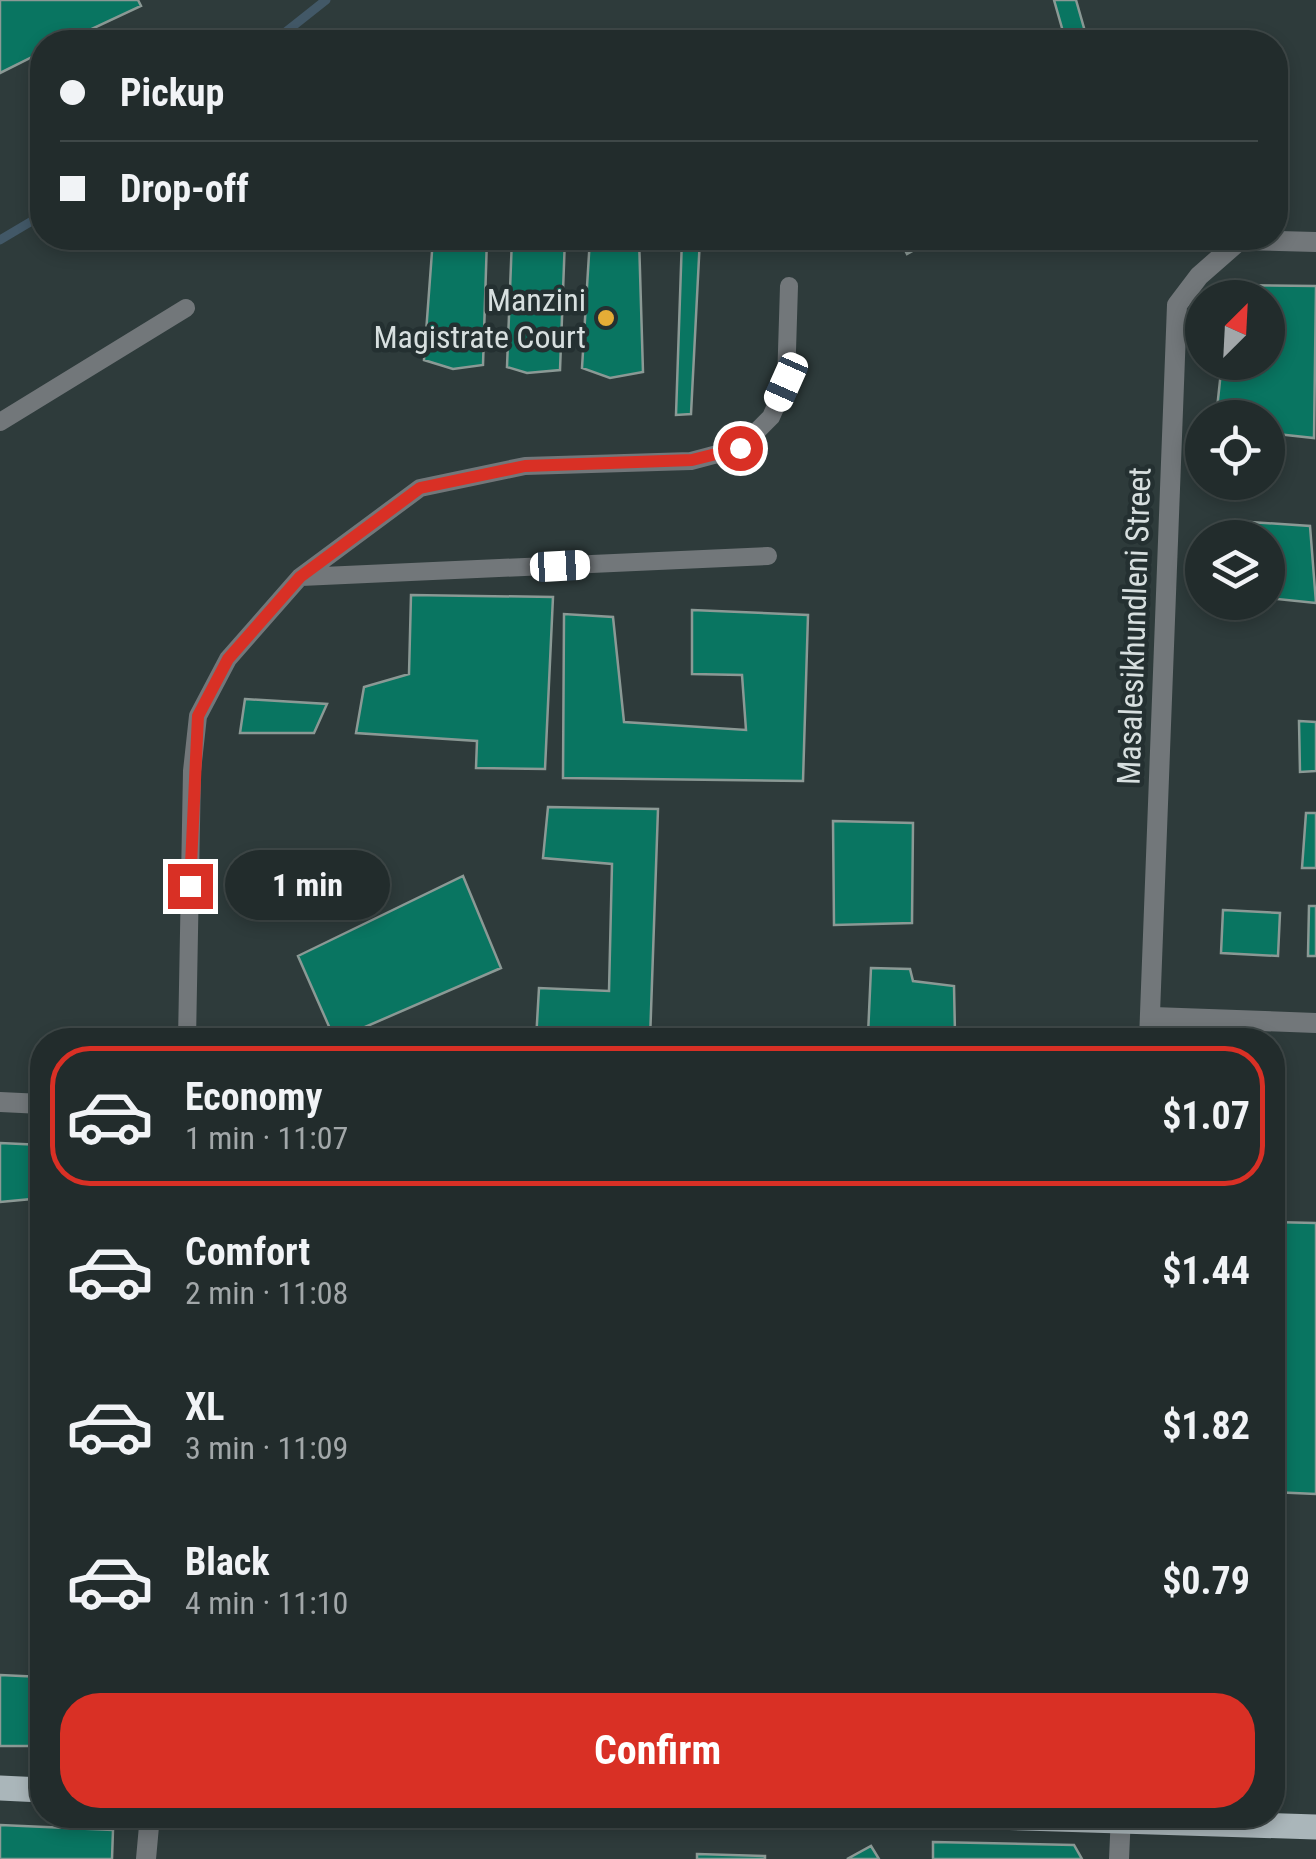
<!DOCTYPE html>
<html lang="en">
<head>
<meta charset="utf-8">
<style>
	:root { --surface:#222c2c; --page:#2a3434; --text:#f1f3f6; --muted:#a2a7a9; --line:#3f4848; --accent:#d93025 }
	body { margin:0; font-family:"Roboto Condensed",sans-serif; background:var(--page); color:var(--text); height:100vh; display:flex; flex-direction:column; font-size:38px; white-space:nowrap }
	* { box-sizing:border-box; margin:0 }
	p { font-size:32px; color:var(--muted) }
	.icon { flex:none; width:55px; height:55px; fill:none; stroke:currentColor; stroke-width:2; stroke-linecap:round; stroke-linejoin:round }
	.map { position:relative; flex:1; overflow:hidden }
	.panel { position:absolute; left:30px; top:1028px; width:1255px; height:800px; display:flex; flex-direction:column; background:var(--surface); border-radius:40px; box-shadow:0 5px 15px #0003,0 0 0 2px var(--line) }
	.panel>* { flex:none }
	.top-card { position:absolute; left:30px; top:30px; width:1258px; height:220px; border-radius:40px; box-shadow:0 5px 15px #0003,0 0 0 2px var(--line); display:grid; align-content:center; height:220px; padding:0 30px; background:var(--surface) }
	.needle { width:65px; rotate:24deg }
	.controls { position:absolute; left:1185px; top:280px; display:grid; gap:20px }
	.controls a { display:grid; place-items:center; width:100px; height:100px; border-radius:50%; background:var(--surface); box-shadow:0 5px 15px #0003,0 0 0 2px var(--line); font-size:50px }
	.end { position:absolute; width:45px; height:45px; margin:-22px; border:12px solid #d93025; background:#fff; box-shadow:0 0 0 5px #fff }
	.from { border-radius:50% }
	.bubble { position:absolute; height:70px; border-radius:35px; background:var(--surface); box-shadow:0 5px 15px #0003,0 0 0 2px var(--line); font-size:32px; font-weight:700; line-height:70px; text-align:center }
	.car { position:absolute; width:30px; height:60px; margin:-30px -15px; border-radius:12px; box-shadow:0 0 8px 2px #0007; background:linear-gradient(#fff 24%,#345 0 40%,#fff 0 76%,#345 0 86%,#fff 0) }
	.top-card b { display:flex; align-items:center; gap:35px; height:95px; font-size:38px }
	.top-card b+b { border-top:2px solid var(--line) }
	.top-card i { width:25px; height:25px; background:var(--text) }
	ul { padding:18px 0 0; list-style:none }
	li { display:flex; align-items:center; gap:30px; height:140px; margin:0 20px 15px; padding:0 10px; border:5px solid transparent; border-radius:40px }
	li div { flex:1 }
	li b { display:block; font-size:38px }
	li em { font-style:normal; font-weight:700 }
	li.current { border-color:var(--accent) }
	li>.icon { width:90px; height:90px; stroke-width:1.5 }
	.primary-button { display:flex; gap:20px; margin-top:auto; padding:20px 30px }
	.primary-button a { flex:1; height:115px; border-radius:40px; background:var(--accent); color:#fff; font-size:40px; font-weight:700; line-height:115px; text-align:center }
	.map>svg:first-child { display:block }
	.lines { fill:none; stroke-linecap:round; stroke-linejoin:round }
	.stream { stroke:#425867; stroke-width:9 }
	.building { fill:#097561; stroke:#8b9995; stroke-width:2.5 }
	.service { stroke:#72777a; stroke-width:18 }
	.minor { stroke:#72777a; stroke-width:20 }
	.primary { stroke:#aab6ba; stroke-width:25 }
	.route { stroke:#d93025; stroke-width:12 }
	.poi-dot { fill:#e5ad36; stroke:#243031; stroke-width:4 }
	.labels { text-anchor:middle; stroke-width:9; stroke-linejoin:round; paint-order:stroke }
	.poi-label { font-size:32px; fill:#d7dfdf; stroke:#243031; text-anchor:end }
	.street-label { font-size:32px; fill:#d7dfdf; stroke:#243031 }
</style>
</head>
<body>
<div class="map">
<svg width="1316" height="1859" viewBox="0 0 1316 1859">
	<rect width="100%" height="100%" fill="#2e3b3b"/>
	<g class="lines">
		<path class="stream" d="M273 42 326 0
			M0 240 42 215"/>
	</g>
	<path class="building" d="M0 0H138L141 6 64 42H42V52L0 73Z
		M1054 0H1076L1088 42H1066Z
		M433 238H487L483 365 453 369 424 360Z
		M512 238H565L560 370 527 373 507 367Z
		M590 238H639L643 372 610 378 582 368Z
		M682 238H700L691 414 676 415Z
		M899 238H936L907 254Z
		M1230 285 1316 286 1314 438 1268 433V418H1216L1222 362H1268V298H1229Z
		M1250 522 1310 526 1316 603 1268 598V538H1250Z
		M411 595 553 597 545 769 476 768 477 741 356 733 364 687 409 674Z
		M692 610 808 615 803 781 563 778 564 614 613 617 624 722 746 730 742 675 692 674Z
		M245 699 327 704 314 733H240Z
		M1299 721 1316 722V771L1300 772Z
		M548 807 658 809 650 1040H536L539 988 609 991 612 864 543 858Z
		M1306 813H1316V868H1302Z
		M833 821 913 823 912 923 834 925Z
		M463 876 501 968 335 1040 298 956Z
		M1309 906H1316V956H1308Z
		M1223 910 1280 913 1278 956 1221 953Z
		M871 968 910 969 913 981 954 986 955 1034 868 1035Z
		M0 1143 42 1145V1198L0 1202Z
		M1272 1222 1316 1223V1494L1272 1492Z
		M0 1675 42 1677V1746H0Z
		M0 1825 113 1830 112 1859H0Z
		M933 1842 1074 1845 1082 1859H933Z
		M871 1846 879 1859H847Z
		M697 1854 765 1856V1859H697Z"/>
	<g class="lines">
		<path class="service" d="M0 422 186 308
			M301 577 768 556
			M187 1040 192 771 198 716 228 659 300 577 420 488 525 466 691 461 740 448 771 417 786 383 789 286"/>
		<path class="minor" d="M1153 1017 1316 1023
			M1149 1040 1177 305 1199 276 1240 240 1316 242
			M0 1102 42 1104
			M146 1859 150 1815
			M1119 1859 1121 1815"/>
		<path class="primary" d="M0 1788 42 1790
			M925 1815 1316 1827"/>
	</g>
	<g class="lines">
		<path class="route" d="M190 886 198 716 228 659 300 577 420 488 525 466 692 460 740 448"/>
	</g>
	<circle class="poi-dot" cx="606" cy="318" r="10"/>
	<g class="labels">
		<g class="poi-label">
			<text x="586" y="311">Manzini<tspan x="586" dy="37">Magistrate Court</tspan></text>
		</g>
		<g class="street-label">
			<text transform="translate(1134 626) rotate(-88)" y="11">Masalesikhundleni Street</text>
		</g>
	</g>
</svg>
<div class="controls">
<a><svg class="needle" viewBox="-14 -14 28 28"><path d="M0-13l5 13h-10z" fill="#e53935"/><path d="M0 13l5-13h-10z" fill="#a2a7a9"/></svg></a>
<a><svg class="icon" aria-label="locate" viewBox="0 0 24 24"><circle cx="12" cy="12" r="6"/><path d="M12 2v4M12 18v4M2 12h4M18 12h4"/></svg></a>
<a><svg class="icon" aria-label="layers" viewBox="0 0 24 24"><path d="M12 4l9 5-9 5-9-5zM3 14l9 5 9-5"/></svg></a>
</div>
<i class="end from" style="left:740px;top:448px"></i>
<i class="end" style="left:190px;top:886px"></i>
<div class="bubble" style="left:225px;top:850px;width:165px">1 min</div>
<i class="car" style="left:786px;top:382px;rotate:204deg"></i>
<i class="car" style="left:560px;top:566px;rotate:87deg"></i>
<div class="top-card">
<b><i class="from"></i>Pickup</b>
<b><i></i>Drop-off</b>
</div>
<section class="panel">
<ul>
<li class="current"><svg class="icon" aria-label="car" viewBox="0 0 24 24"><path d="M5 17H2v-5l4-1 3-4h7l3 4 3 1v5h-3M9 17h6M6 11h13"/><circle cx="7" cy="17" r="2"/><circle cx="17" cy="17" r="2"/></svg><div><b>Economy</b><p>1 min · 11:07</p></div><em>$1.07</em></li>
<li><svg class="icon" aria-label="car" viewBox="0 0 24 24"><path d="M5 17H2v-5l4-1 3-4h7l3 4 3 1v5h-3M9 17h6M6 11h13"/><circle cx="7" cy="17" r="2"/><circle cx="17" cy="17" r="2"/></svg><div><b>Comfort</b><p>2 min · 11:08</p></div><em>$1.44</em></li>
<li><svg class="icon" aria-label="car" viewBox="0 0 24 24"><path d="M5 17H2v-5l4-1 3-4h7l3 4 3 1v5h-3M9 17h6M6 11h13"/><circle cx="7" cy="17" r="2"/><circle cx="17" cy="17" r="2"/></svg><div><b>XL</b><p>3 min · 11:09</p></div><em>$1.82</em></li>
<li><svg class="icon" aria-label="car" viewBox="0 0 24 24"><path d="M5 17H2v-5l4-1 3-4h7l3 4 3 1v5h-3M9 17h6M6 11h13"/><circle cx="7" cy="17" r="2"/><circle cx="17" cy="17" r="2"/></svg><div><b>Black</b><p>4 min · 11:10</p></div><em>$0.79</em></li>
</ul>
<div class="primary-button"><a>Confirm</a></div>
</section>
</div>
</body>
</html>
